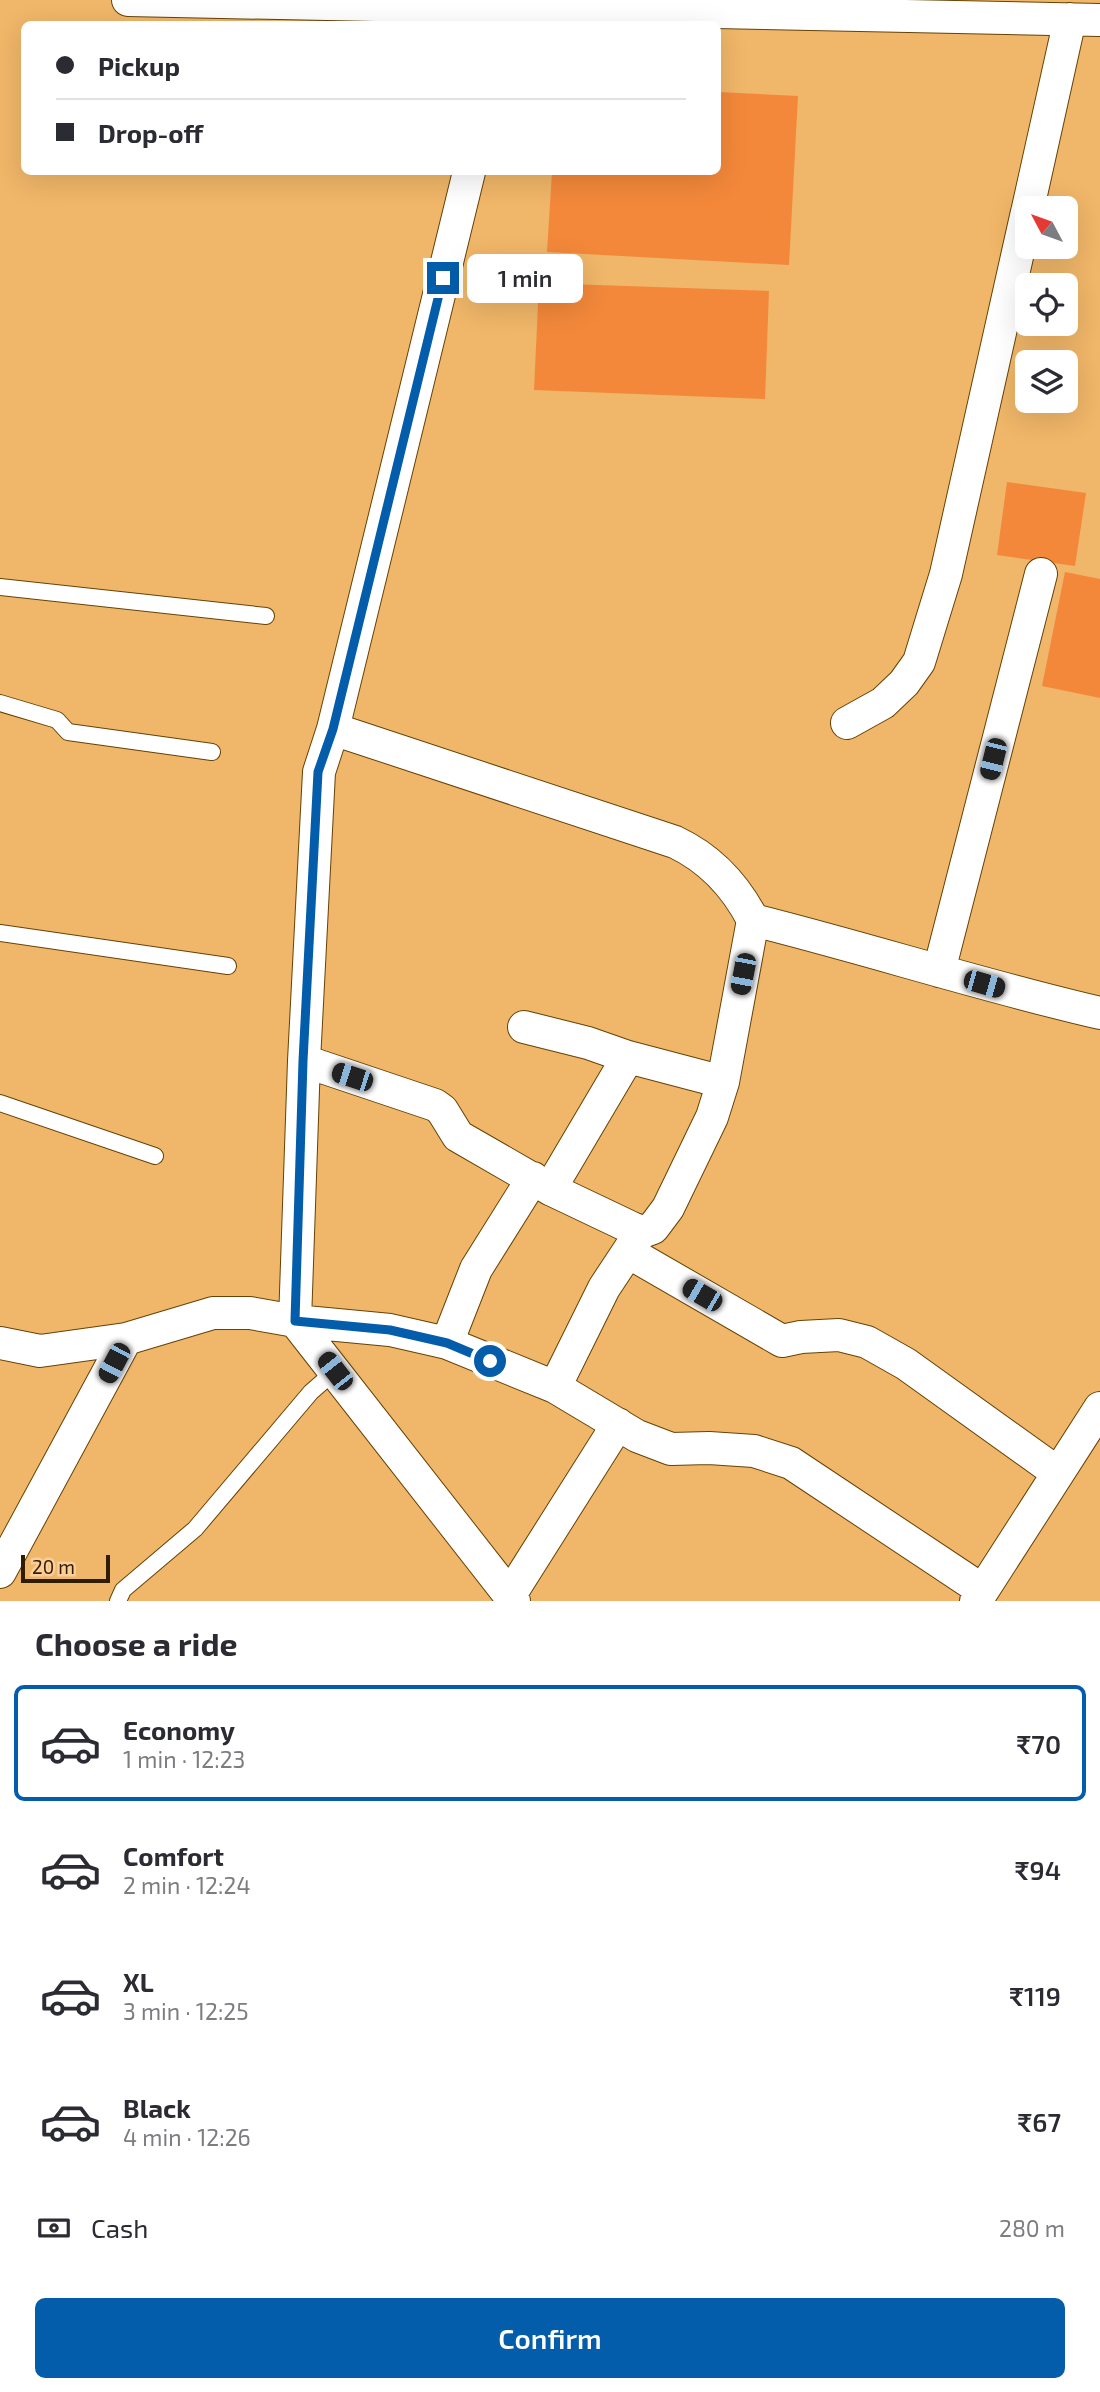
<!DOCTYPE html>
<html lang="en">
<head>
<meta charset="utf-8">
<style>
	:root { --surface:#fff; --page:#f7f7f7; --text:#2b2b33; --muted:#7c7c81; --line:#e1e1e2; --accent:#035daa }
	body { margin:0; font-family:"Exo 2",sans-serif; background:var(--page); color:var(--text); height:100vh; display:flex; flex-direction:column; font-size:26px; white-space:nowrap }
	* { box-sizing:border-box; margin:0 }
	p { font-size:23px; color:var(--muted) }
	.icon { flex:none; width:38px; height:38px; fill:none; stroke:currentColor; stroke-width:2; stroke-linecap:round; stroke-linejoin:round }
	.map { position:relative; height:1601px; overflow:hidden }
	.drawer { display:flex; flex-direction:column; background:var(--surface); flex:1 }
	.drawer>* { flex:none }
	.top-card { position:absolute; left:21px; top:21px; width:700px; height:154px; border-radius:10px; box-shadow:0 7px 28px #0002; display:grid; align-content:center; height:154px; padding:0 35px; background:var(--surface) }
	.needle { width:46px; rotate:311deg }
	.tools { position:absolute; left:1015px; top:196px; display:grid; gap:14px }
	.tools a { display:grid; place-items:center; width:63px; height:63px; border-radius:10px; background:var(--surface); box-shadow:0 7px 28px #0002; font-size:35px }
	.scale { position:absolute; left:21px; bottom:18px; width:89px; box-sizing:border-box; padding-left:7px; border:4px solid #301c00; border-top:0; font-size:19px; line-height:24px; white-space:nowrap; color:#301c00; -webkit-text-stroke:5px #f9ce98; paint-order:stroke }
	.end { position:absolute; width:32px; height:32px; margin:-16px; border:9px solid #035daa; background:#fff; box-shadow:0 0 0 4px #fff }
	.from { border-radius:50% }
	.bubble { position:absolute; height:49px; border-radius:10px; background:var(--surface); box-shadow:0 7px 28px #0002; font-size:23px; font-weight:600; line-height:49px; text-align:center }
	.car { position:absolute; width:21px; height:42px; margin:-21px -10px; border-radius:9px; box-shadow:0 0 5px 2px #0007; background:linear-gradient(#222 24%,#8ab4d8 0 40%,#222 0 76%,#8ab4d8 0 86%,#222 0) }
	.top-card b { display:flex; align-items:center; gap:24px; height:66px; font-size:26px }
	.top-card b+b { border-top:2px solid var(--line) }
	.top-card i { width:18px; height:18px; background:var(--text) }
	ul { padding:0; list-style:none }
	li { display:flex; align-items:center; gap:21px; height:116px; margin:0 14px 10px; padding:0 21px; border:4px solid transparent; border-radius:10px }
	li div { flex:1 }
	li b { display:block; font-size:26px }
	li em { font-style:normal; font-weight:600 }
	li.current { border-color:var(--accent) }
	li>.icon { width:63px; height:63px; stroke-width:1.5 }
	h2 { padding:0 35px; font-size:32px; line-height:84px }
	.pay { display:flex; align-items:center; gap:18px; height:77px; padding:0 35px; font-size:26px }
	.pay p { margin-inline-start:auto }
	.action { display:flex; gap:14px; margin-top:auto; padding:14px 35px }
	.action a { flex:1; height:80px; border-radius:10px; background:var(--accent); color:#fff; font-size:28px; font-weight:600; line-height:80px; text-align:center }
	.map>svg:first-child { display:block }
	.built { fill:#f0b669; fill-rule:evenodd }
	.building { fill:#f3883a }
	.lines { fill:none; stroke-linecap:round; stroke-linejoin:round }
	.lane-casing { stroke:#664205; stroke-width:18 }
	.street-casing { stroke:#664205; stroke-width:34 }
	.lane { stroke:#fff; stroke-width:16 }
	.street { stroke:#fff; stroke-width:32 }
	.route { stroke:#035daa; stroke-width:9 }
</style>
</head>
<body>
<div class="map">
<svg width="1100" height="1601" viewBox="0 0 1100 1601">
	<rect width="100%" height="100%" fill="#f4be79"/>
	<path class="built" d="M0 0H1100V1601H0ZM24 24H718V172H24ZM1027 208H1066V247H1027ZM1027 285H1066V324H1027ZM1027 362H1066V401H1027Z"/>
	<path class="building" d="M718 92 798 96 789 265 547 252 552 172H718Z
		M539 283 769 291 765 399 534 390Z
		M1007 482 1086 493 1075 566 997 555Z
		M1065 572 1100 579V698L1042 686Z"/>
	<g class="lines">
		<g class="lane-casing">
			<path id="lane" d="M0 587 266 616
				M0 703 57 720 68 732 212 752
				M0 933 228 966
				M0 1103 155 1156
				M118 1601 123 1590 195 1529 311 1392 335 1371"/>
		</g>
		<g class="street-casing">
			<path id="street" d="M128 0 1100 20
				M469 172 333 729 319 772 304 1061 295 1321 390 1330 447 1343 555 1387 637 1436 671 1449 709 1448 754 1451 791 1463 982 1590
				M1028 208 1070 19
				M847 723 883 703 904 683 919 662 946 574 1027 212
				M333 729 675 842C711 859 735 885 753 920L723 1082
				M753 920C869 949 983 986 1100 1013
				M939 971 1041 574
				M304 1061 435 1105 442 1110 458 1136 550 1189 632 1228 642 1232 653 1228 668 1208 712 1117 723 1082 628 1057 588 1043 524 1027
				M550 1189 628 1057
				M628 1252 782 1341 801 1337 839 1335 867 1342 906 1364 1058 1473
				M0 1343 40 1351 126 1339 213 1313H250L295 1321 514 1601
				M447 1343 476 1269 533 1178
				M555 1387 604 1288 639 1235
				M0 1572 126 1339
				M510 1595 618 1424
				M976 1601 1100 1408"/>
		</g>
		<use href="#lane" class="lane"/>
		<use href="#street" class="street"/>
	</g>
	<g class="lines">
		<path class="route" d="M443 278 333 729 318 772 303 1061 295 1321 390 1330 447 1343 490 1361"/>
	</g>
</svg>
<div class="tools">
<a><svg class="needle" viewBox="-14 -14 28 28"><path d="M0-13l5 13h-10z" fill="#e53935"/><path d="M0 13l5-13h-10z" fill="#7c7c81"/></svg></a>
<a><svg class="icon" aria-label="locate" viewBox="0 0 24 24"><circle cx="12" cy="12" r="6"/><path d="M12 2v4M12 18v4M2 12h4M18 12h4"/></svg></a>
<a><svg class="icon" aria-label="layers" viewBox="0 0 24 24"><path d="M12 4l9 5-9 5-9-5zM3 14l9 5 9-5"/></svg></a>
</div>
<div class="scale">20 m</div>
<i class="end from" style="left:490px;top:1361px"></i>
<i class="end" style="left:443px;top:278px"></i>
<div class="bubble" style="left:467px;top:254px;width:116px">1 min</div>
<i class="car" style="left:993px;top:759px;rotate:194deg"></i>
<i class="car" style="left:743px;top:974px;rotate:191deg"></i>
<i class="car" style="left:984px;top:984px;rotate:106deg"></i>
<i class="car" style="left:352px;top:1077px;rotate:288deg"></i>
<i class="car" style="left:702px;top:1295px;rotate:300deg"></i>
<i class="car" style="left:114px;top:1363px;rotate:208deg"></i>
<i class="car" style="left:335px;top:1371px;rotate:322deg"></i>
<div class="top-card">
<b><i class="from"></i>Pickup</b>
<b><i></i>Drop-off</b>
</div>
</div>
<section class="drawer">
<h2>Choose a ride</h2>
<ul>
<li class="current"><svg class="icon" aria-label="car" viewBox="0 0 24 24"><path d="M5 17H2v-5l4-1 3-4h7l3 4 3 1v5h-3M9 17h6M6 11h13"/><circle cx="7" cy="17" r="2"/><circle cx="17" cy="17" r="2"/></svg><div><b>Economy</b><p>1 min · 12:23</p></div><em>₹70</em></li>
<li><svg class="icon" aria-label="car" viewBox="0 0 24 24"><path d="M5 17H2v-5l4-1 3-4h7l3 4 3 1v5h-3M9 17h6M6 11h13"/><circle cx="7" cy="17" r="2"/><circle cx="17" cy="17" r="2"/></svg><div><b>Comfort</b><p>2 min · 12:24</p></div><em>₹94</em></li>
<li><svg class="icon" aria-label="car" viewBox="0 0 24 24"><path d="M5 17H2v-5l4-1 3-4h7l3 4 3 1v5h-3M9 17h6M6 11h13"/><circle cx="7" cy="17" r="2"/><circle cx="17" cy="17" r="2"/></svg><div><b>XL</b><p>3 min · 12:25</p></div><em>₹119</em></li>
<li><svg class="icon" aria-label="car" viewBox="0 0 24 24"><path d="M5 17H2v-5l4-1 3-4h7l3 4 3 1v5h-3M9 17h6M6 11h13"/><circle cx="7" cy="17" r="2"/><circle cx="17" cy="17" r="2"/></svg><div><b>Black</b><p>4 min · 12:26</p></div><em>₹67</em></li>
</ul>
<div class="pay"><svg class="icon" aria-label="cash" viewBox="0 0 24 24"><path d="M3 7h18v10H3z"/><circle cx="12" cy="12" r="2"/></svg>Cash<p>280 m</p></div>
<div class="action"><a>Confirm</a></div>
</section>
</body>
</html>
